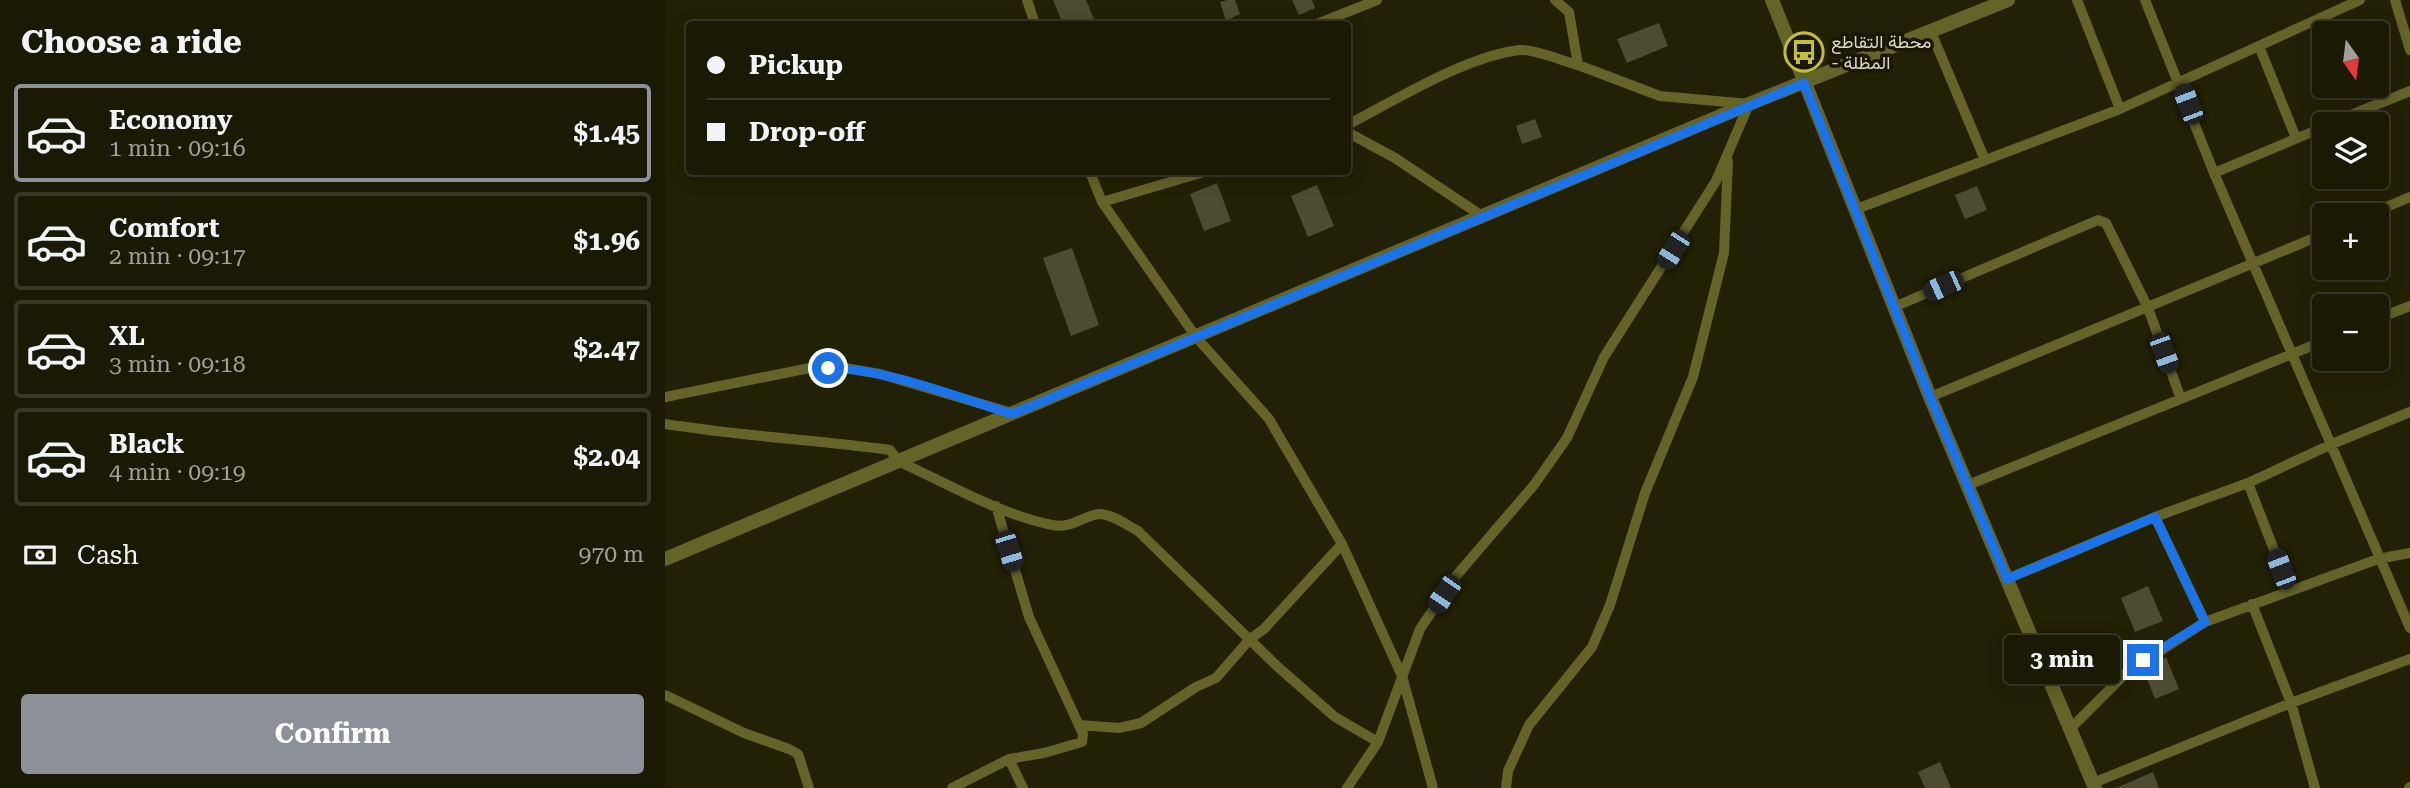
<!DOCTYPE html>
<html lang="en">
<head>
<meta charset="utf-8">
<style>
	:root { --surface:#1a1904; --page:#23220e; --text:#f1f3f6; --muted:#9fa09a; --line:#383826; --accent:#8c9099 }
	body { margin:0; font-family:"Roboto Serif",Vazirmatn,serif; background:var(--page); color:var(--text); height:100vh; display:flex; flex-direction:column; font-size:26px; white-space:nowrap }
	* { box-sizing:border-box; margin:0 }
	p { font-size:23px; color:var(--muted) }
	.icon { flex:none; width:38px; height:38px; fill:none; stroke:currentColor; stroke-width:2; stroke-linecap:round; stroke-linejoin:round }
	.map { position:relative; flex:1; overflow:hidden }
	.details { display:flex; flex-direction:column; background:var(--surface); width:665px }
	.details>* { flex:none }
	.hud { position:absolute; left:21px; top:21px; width:665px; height:154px; border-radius:7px; box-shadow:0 4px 18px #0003,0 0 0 2px var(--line); display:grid; align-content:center; height:154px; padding:0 21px; background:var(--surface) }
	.needle { width:46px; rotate:166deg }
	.buttons { position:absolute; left:1647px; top:21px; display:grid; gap:14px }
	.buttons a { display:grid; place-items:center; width:77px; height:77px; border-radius:7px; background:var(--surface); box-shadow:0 4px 18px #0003,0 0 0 2px var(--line); font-size:35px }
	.end { position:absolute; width:32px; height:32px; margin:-16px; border:9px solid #1a73e8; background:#fff; box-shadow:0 0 0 4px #fff }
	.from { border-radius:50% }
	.bubble { position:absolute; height:49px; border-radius:7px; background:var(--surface); box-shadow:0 4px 18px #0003,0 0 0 2px var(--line); font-size:23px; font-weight:700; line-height:49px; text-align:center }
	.car { position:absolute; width:21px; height:42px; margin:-21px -10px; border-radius:9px; box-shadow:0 0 5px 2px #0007; background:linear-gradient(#222 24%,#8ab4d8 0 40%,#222 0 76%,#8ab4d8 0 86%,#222 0) }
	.hud b { display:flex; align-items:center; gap:24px; height:66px; font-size:26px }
	.hud b+b { border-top:2px solid var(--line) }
	.hud i { width:18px; height:18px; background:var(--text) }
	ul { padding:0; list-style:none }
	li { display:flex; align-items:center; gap:21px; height:98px; margin:0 14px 10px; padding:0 7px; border:4px solid var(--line); border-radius:7px }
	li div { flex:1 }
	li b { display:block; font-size:26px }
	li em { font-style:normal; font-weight:700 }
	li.selected { border-color:var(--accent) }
	li>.icon { width:63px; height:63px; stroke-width:1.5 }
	h2 { padding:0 21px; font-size:32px; line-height:84px }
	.pay { display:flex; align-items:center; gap:18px; height:77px; padding:0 21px; font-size:26px }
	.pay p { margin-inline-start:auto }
	.button { display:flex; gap:14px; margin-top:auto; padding:14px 21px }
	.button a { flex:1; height:80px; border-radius:7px; background:var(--accent); color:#fff; font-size:28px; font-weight:700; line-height:80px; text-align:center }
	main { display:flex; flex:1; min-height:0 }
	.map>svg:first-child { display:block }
	.building { fill:#4d4c30 }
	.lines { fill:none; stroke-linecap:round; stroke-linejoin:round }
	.minor { stroke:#656328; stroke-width:10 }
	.tertiary { stroke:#656328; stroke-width:14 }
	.route { stroke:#1a73e8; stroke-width:9 }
	.labels { text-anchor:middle; stroke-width:7; stroke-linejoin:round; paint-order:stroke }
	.poi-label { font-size:18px; fill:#d7d7c6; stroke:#191700; text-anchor:start }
</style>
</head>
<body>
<main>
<section class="details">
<h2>Choose a ride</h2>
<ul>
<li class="selected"><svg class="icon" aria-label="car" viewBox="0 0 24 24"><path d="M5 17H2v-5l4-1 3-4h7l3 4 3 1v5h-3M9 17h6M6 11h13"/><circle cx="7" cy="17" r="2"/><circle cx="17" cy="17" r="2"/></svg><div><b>Economy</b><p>1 min · 09:16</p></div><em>$1.45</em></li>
<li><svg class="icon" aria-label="car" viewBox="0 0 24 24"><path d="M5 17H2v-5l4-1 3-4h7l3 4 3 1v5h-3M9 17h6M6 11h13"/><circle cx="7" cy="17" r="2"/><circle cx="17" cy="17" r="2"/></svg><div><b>Comfort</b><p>2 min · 09:17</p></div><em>$1.96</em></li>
<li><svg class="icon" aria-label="car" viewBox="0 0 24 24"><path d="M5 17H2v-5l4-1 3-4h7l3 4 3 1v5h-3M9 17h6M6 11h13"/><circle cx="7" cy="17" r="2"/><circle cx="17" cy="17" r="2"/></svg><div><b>XL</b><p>3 min · 09:18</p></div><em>$2.47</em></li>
<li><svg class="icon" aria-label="car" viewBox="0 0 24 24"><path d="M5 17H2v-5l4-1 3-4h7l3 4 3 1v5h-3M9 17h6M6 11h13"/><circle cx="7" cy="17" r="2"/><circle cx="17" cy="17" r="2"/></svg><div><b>Black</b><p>4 min · 09:19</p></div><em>$2.04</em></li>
</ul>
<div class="pay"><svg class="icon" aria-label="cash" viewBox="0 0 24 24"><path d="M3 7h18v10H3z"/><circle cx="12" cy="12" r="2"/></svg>Cash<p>970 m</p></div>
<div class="button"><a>Confirm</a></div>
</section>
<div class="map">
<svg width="1745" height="788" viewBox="0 0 1745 788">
	<rect width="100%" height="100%" fill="#222105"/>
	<path class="building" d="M388 0H421L431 24H398Z
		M562 0H570L575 14 561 21 555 2Z
		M627 0H647L650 8 634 15Z
		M994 23 1003 46 962 63 952 39Z
		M870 119 877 137 857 144 851 126Z
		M552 183 566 221 539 231 525 194Z
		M652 185 669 226 643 237 626 196Z
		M1312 186 1322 210 1300 219 1290 195Z
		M407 248 434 325 406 336 378 258Z
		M1483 586 1498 621 1470 632 1456 598Z
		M1501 657 1514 689 1490 699 1479 671Z
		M1275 762 1286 788H1260L1253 772Z
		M1488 772 1494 788H1451Z"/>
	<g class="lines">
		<path class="minor" d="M362 0 370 24
			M1412 0 1455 109
			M1480 0 1549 173 1745 628
			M1730 0 1745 50
			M652 24 712 0
			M1266 32 1320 160
			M1594 46 1631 138
			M1664 124 1745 91
			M682 125C731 100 801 56 855 50 869 49 898 61 913 65
			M682 132 730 158 817 216
			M425 172 437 202 531 337 604 419 677 544 737 676 768 788
			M1549 173 1659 127
			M437 202 539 172
			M1189 210 1455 109 1695 0
			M1702 215 1745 197
			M1229 307 1433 220 1441 223 1483 308 1516 399
			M1712 319 1745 306
			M0 397 145 368H180L215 374 347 413
			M1265 397 1659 234
			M0 424C75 436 150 440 225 450L233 461C283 484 334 514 387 525 406 529 420 515 434 514 447 514 462 525 473 531L613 667 670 717 713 742
			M1583 483 1625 591
			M1303 485 1659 341
			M1490 517 1540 622
			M1342 579 1490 517 1583 483 1667 444 1745 412
			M1587 604 1626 703 1650 788
			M0 695 79 733 124 749 133 754 144 788
			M414 725 454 728 476 723 531 687 551 678 585 639 599 629 677 544
			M1404 730 1461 673 1540 622 1713 559 1745 553
			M344 759 358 788
			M1428 783 1626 703 1745 659
			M287 788 344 759 379 753 417 742 418 734 364 617 331 506
			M682 788 713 742 755 629 791 576 869 485 902 438 939 357 1051 181 1084 104 995 96 913 65 904 12 890 0
			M841 788 843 771 864 725 927 647 945 605 980 493 1028 377 1059 253 1063 161
			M1744 788 1745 787"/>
		<path class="tertiary" d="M1107 0 1265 397 1430 788
			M0 559 1084 104 1343 0"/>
	</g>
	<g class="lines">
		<path class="route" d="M163 368C219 368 292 397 347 414L1139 83 1265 397 1342 579 1490 517 1540 622 1478 660"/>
	</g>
	<defs>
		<g id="bus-ring" transform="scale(2.0125)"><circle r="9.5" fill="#191700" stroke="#c2bd3f" stroke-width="1.5"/><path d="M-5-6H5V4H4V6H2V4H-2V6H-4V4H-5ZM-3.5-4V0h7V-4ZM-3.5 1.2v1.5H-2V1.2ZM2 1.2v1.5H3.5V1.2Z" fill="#c2bd3f"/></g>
	</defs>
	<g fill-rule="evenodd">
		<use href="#bus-ring" x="1139" y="52"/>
	</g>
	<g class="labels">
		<g class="poi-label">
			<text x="1166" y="48">محطة التقاطع<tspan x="1166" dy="21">- المظلة</tspan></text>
		</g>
	</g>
</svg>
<div class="buttons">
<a><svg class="needle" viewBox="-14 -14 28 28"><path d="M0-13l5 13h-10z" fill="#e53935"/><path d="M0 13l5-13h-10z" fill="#9fa09a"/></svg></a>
<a><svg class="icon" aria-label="layers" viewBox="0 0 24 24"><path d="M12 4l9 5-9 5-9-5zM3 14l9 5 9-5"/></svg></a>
<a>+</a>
<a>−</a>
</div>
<i class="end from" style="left:163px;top:368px"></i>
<i class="end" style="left:1478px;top:660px"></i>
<div class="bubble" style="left:1339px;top:635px;width:116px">3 min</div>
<i class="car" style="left:1523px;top:104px;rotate:339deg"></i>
<i class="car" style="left:1008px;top:250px;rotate:212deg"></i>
<i class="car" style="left:1278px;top:286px;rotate:246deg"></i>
<i class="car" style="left:1499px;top:353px;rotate:160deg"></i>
<i class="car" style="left:344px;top:551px;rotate:163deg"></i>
<i class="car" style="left:1616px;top:569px;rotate:339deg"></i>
<i class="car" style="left:779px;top:594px;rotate:214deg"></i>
<div class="hud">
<b><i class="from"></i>Pickup</b>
<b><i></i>Drop-off</b>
</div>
</div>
</main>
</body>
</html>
